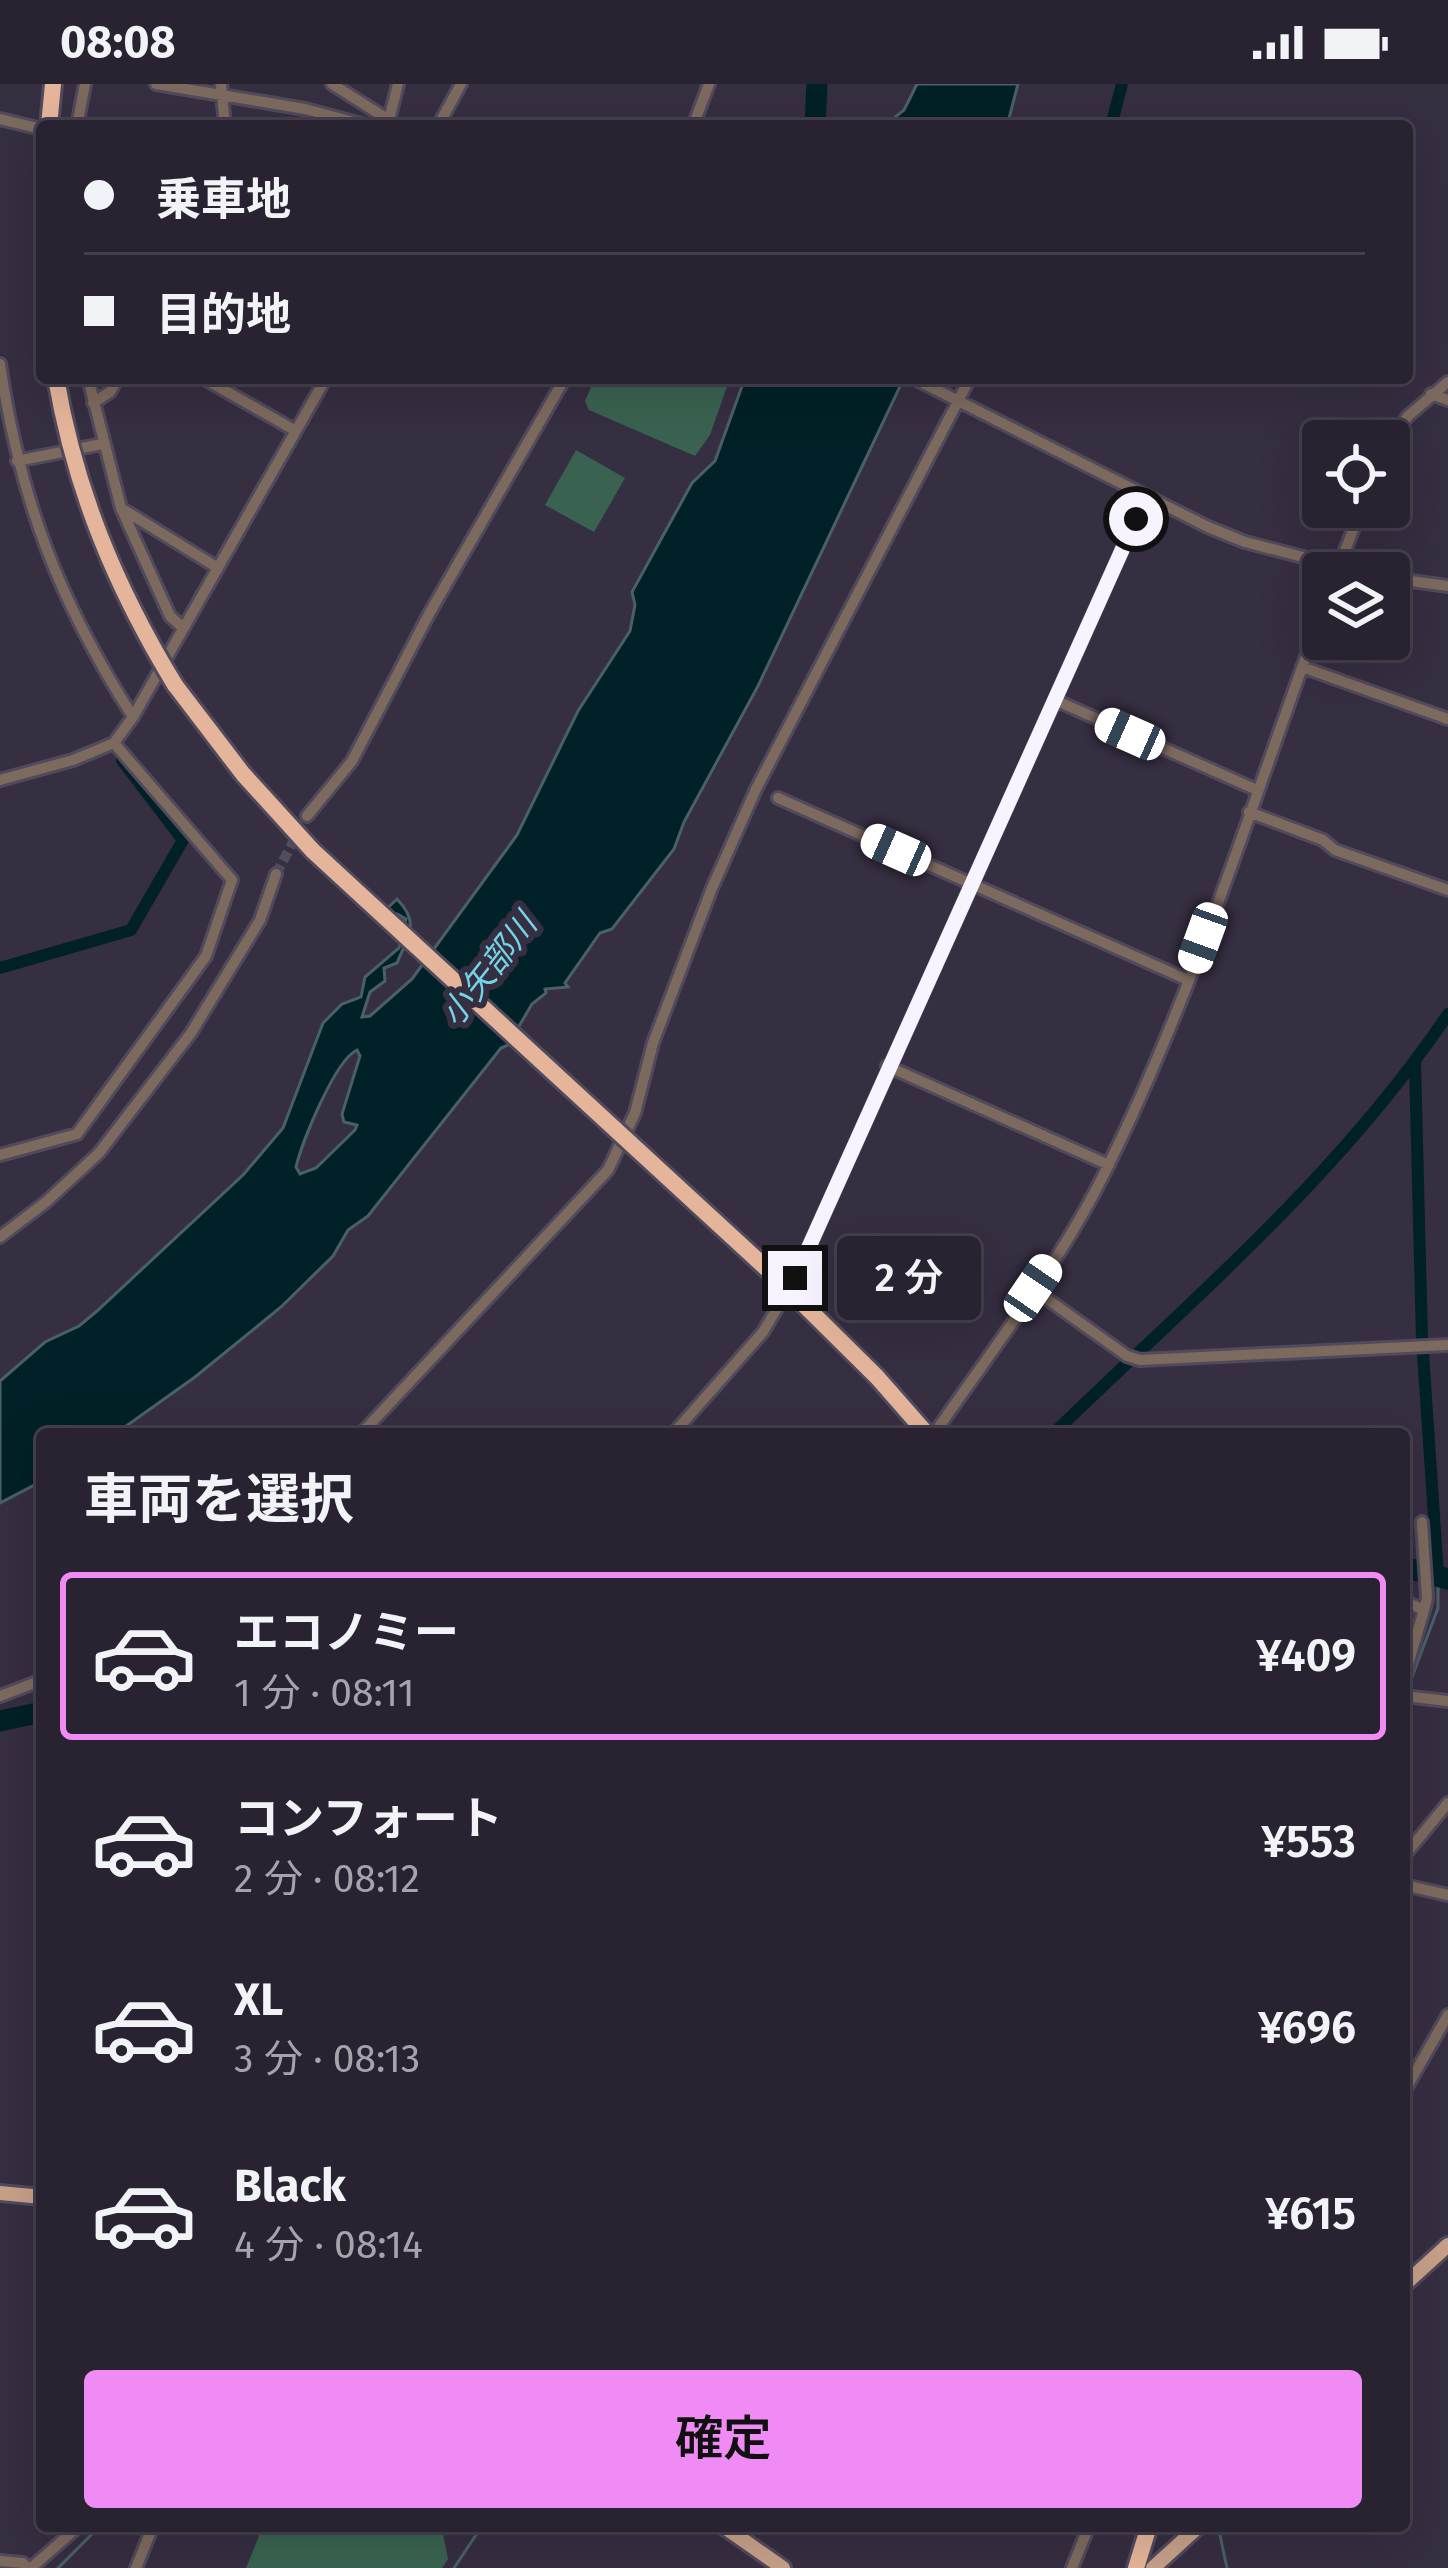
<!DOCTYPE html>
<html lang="ja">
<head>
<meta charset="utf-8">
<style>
	:root { --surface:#282231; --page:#342f3d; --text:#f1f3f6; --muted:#a5a4ab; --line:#443f4d; --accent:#f08bf6 }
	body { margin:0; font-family:"Fira Sans","Noto Sans JP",sans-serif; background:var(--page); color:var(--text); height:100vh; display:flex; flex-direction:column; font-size:45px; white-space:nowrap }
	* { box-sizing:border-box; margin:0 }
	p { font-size:39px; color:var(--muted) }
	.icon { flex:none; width:66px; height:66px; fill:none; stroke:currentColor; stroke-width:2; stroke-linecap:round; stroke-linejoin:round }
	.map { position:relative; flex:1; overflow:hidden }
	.details { position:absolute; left:36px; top:1344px; width:1374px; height:1104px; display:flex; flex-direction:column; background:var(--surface); border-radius:12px; box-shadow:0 12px 48px #0002,0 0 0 3px var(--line) }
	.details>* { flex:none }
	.banner { position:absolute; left:36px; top:36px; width:1377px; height:264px; border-radius:12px; box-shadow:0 12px 48px #0002,0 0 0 3px var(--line); display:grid; align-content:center; height:264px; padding:0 48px; background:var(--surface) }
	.controls { position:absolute; left:1302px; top:336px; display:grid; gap:24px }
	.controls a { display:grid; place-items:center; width:108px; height:108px; border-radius:12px; background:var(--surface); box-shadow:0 12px 48px #0002,0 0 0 3px var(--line); font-size:60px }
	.end { position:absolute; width:54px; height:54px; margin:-27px; border:15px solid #f7f3ff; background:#111; box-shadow:0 0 0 6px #111 }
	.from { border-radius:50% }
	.bubble { position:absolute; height:84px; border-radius:12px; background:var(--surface); box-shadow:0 12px 48px #0002,0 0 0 3px var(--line); font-size:39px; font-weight:600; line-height:84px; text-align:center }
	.car { position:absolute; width:36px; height:72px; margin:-36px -18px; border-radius:15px; box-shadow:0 0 9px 3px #0007; background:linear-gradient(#fff 24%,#345 0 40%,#fff 0 76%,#345 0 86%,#fff 0) }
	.banner b { display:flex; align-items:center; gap:42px; height:114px; font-size:45px }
	.banner b+b { border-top:3px solid var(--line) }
	.banner i { width:30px; height:30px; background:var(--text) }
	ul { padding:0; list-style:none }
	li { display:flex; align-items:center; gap:36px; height:168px; margin:0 24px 18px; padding:0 24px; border:6px solid transparent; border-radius:12px }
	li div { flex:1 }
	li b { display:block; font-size:45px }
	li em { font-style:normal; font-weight:600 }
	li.selected { border-color:var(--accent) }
	li>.icon { width:108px; height:108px; stroke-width:1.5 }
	h2 { padding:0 48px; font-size:54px; line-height:144px }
	.action { display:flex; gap:24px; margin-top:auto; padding:24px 48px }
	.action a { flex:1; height:138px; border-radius:12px; background:var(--accent); color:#111; font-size:48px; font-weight:600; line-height:138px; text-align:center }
	.status { display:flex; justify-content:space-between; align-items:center; height:84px; padding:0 60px; background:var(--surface); direction:ltr }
	.status svg { height:33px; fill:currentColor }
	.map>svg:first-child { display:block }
	.green { fill:#3a6250 }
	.water { fill:#002127; stroke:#4a6068; stroke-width:3; fill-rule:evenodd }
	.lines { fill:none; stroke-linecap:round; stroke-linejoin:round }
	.stream { stroke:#4a6068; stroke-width:3 }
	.canal { stroke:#002127; stroke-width:12 }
	.river { stroke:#002127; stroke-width:21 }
	.minor-tunnel { stroke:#534c5e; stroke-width:10; stroke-dasharray:10 5; stroke-linecap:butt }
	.minor-casing { stroke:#514a5c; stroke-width:16 }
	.major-casing { stroke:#514a5c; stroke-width:20 }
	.highway-casing { stroke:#514a5c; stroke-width:22 }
	.minor { stroke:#7d6a5f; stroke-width:10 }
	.major { stroke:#c7a089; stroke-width:14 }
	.highway { stroke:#e4b59a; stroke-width:16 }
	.highway-bridge-casing { stroke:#514a5c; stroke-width:22; stroke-linecap:butt }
	.highway-bridge { stroke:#e4b59a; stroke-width:16 }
	.route { stroke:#f7f3ff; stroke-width:15 }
	.labels { text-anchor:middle; stroke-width:12; stroke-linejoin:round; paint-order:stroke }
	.water-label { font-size:33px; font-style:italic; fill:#72d4e8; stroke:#362e41 }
</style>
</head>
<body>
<div class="status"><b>08:08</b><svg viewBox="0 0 49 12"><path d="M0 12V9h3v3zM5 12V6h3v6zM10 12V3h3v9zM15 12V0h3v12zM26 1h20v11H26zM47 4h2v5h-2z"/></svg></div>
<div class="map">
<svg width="1448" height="2484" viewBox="0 0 1448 2484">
	<rect width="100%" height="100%" fill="#362e41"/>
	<path class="green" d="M595 294H730L710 351 695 372 589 326 585 317Z
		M576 366 625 394 594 448 545 421Z
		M263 2442H434L443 2450 448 2475 442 2484H246Z"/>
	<path class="water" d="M917 0H1018L1007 42H884L904 26Z
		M745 294H904L758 602 684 738 674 765 612 845 600 849 565 899 568 903 545 905 546 909 532 920 508 961 501 964 368 1132 348 1146 333 1172 281 1223 195 1293 115 1350H42V1397L0 1419V1297L45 1258 79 1242 97 1227 243 1091 283 1044 323 939 342 920 361 913 365 893 399 864 406 835 397 830 379 839 376 835 397 815C420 839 409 850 397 879L384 884 385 897 370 908 362 933 370 932 412 895 517 751 578 627 630 547 635 521 632 508 692 399 715 377ZM357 966 360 972 342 1030 344 1038 357 1041 355 1046 316 1084 300 1090 296 1083C302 1058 335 976 357 966Z"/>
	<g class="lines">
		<path class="stream" d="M1406 1609 1438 1524V1491
			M1218 2442 1227 2484
			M58 2484 100 2442
			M454 2484 482 2442"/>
		<path class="canal" d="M1111 42 1122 0
			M0 884 131 846 183 756 122 676
			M1415 980 1422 1255 1438 1491
			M1053 1350C1191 1216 1340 1091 1448 930"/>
		<path class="river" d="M815 42 817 0
			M1404 1483 1448 1495
			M0 1637 42 1628"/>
		<path class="minor-tunnel" d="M276 790 307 732"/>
		<g class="minor-casing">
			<path id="minor" d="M156 0 305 25 369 42
				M221 0 225 42
				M332 0 389 36 387 42
				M0 35 42 45
				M389 36 398 0
				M77 42 85 0
				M438 42 461 0
				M693 42 709 0
				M0 280C20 416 59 517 133 633
				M88 294 121 424 170 532 183 544
				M203 294 296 347
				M913 294 1208 443 1245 458 1365 489
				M1431 310 1448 316
				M93 319 110 308 118 294
				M1389 359 1408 332 1448 298
				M17 377 102 360
				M124 426 218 484
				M1337 487 1362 423
				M1389 494 1448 502
				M1302 583 1448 635
				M1055 616 1257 706
				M0 696 73 676 114 659 133 633 326 294
				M778 714 1188 896
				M1249 728 1323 756 1335 766 1448 806
				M307 732 352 677 429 530 565 294
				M887 982 1109 1081
				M0 1071 77 1050 206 872 232 796 114 659
				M0 1153 46 1118 99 1069 191 949 260 836 276 790
				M1033 1205 1127 1272 1140 1276 1448 1261
				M361 1350 608 1086 635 1029 653 959 712 804 756 705 970 294
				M673 1350 763 1248 795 1194 1136 435
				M934 1350C994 1263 1062 1177 1108 1082 1196 904 1254 712 1323 526
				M1422 1438 1427 1514 1424 1526
				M1404 1517 1424 1526 1404 1594
				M0 1612 42 1596
				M1404 1612 1448 1617
				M1404 1772 1448 1719
				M1404 1801 1448 1811
				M1404 2008 1448 1931
				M0 2477 23 2479 27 2484
				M31 2484 79 2442
				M136 2484 153 2442
				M1072 2484 1089 2442"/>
		</g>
		<g class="major-casing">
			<path id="major" d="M0 2109 42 2113
				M1404 2201 1448 2161
				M723 2442 783 2484
				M1153 2484 1199 2442"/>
		</g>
		<g class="highway-casing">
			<path id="highway" d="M49 42 53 0
				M175 601 243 690 313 767
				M1136 2484 1149 2442"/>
		</g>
		<use href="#minor" class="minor"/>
		<use href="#major" class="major"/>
		<use href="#highway" class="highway"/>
		<g class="highway-bridge-casing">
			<path id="highway-bridge" d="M56 294C75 406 116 504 175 601
				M313 767 779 1196 877 1293 927 1350"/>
		</g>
		<use href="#highway-bridge" class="highway-bridge"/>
	</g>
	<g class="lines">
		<path class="route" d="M795 1194 1136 435"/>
	</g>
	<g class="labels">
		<g class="water-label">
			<text transform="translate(488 885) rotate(-52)" y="12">小矢部川</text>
		</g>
	</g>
</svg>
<div class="controls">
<a><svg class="icon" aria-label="locate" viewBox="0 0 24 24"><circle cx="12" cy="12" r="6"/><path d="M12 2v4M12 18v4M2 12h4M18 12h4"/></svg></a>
<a><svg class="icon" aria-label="layers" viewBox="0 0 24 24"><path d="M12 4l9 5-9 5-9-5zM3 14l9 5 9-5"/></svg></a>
</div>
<i class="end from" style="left:1136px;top:435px"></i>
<i class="end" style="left:795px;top:1194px"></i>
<div class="bubble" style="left:837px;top:1152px;width:144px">2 分</div>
<i class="car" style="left:1130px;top:650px;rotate:294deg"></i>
<i class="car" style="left:896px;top:766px;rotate:294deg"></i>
<i class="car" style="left:1203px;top:854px;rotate:200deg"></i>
<i class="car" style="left:1033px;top:1204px;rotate:34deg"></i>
<div class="banner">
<b><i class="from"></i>乗車地</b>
<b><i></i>目的地</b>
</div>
<section class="details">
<h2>車両を選択</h2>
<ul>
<li class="selected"><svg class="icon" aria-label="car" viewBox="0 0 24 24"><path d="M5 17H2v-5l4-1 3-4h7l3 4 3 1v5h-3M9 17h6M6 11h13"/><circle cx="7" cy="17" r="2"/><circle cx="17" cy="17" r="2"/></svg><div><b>エコノミー</b><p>1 分 · 08:11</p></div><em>¥409</em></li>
<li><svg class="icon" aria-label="car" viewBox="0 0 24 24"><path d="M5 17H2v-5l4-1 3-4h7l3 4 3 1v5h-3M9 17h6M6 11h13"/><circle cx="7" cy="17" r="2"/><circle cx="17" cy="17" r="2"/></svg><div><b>コンフォート</b><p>2 分 · 08:12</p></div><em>¥553</em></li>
<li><svg class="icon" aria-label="car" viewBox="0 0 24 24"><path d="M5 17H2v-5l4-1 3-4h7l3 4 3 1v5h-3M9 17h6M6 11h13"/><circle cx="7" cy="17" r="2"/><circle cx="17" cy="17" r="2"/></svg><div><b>XL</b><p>3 分 · 08:13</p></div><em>¥696</em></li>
<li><svg class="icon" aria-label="car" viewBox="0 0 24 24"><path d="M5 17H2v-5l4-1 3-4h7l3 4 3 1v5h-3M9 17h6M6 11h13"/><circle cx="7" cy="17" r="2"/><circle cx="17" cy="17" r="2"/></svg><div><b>Black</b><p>4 分 · 08:14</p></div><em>¥615</em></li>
</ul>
<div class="action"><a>確定</a></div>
</section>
</div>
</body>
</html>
